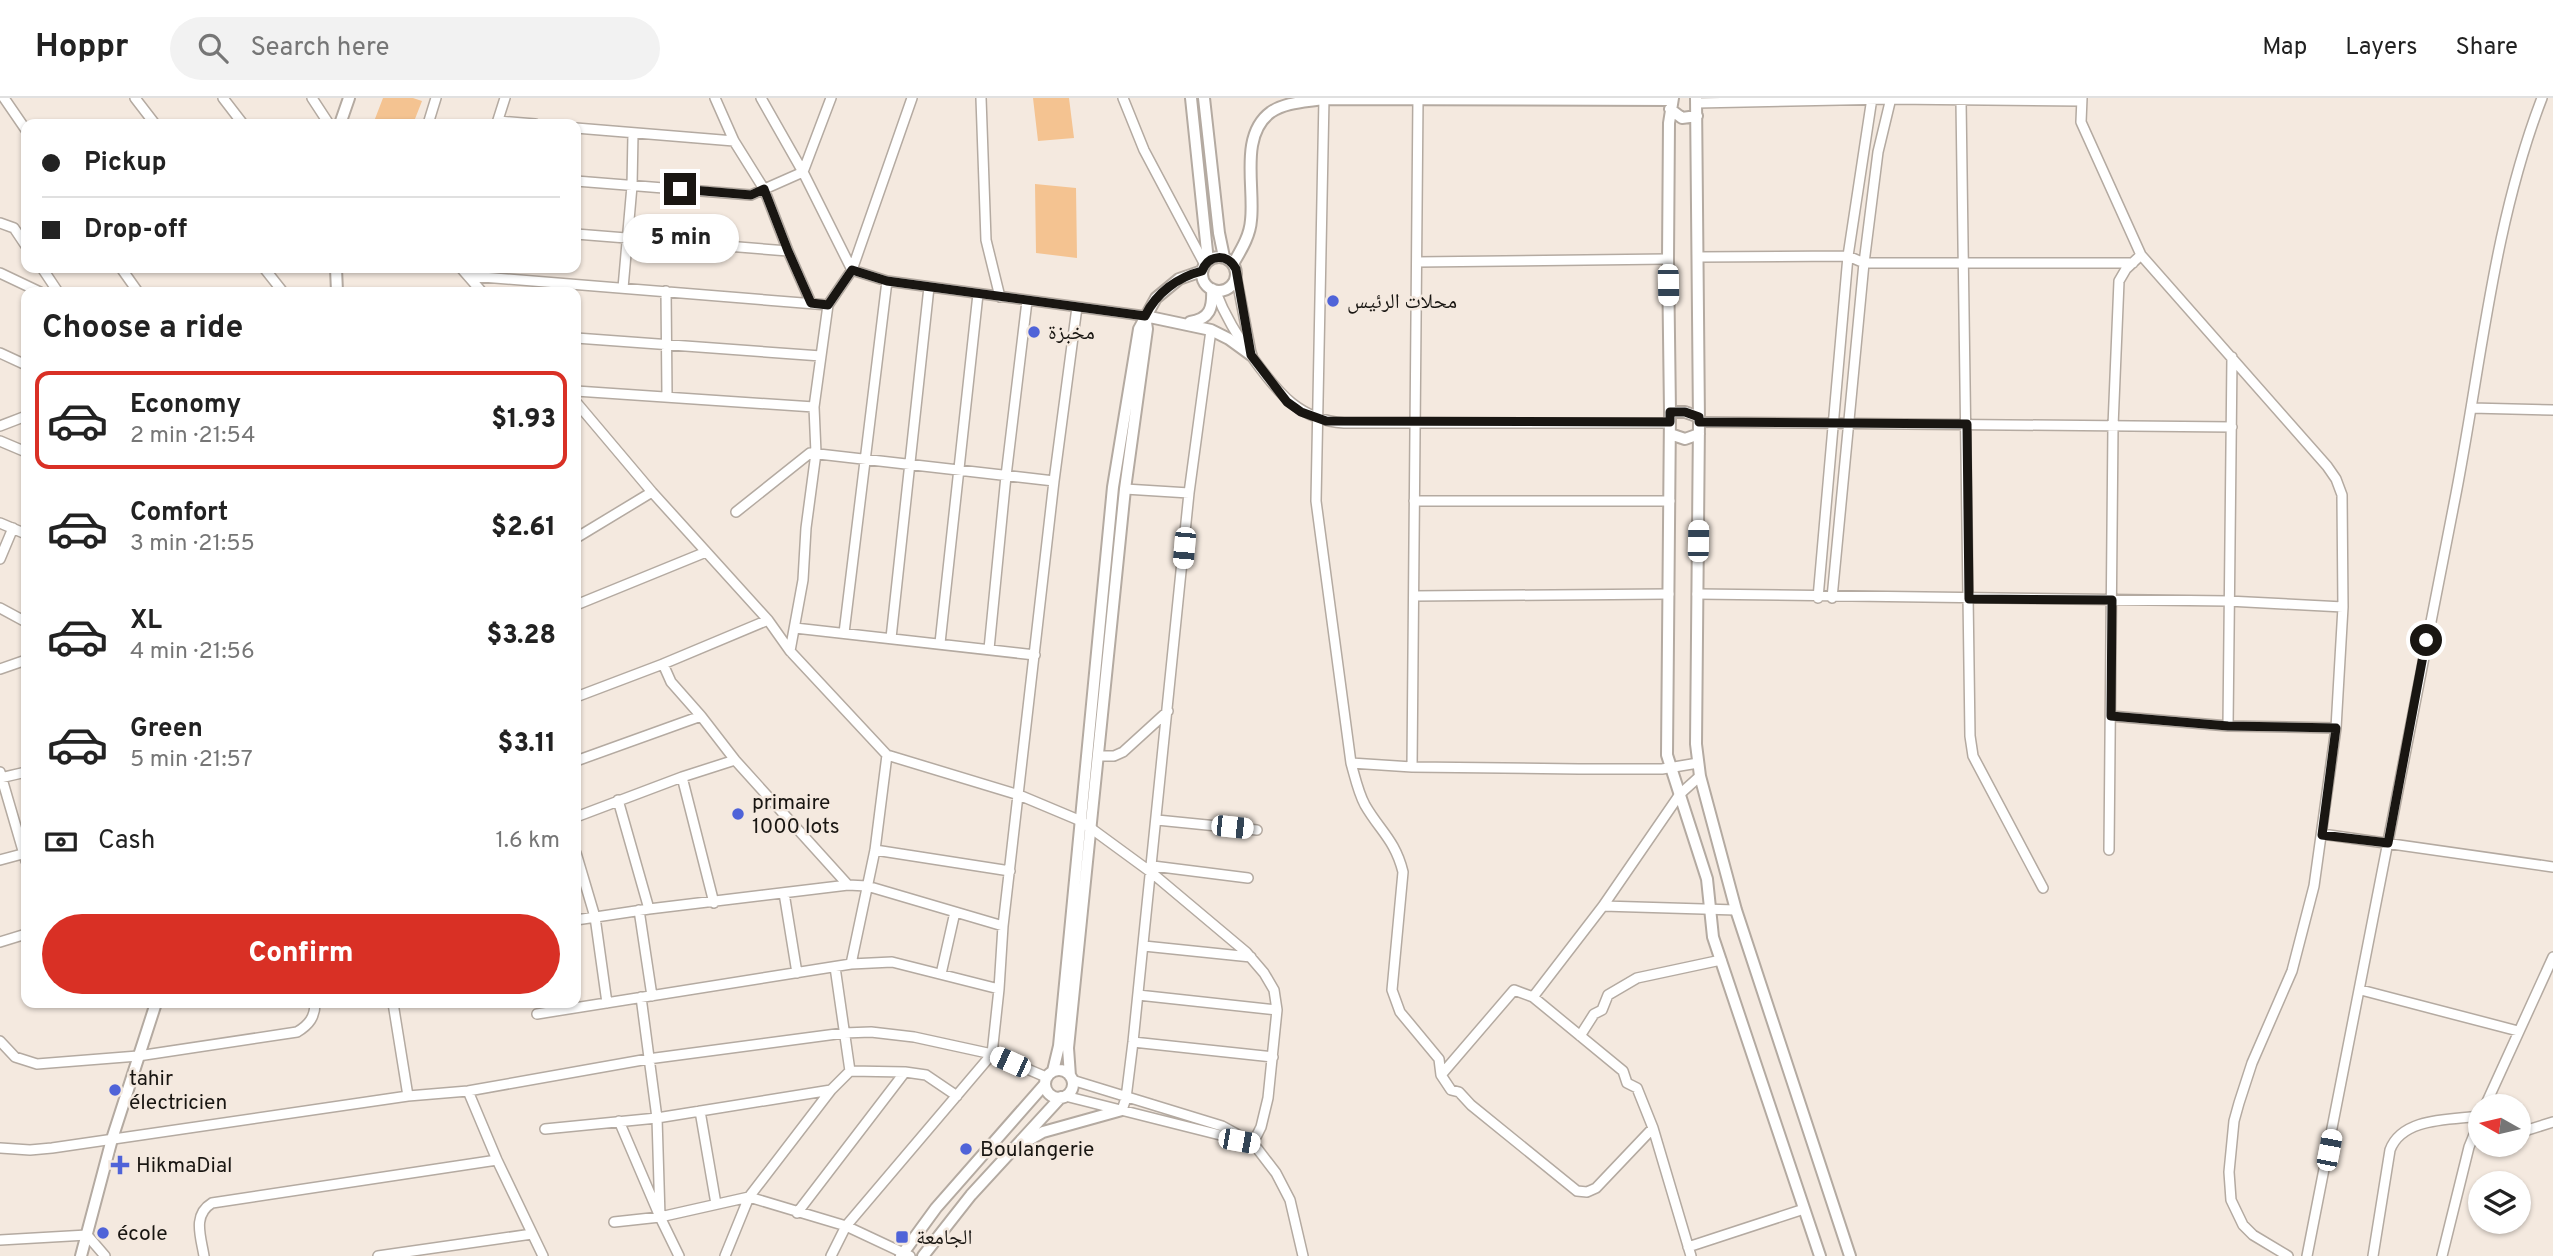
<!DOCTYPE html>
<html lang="en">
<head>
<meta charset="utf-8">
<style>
	:root { --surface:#fff; --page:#f2f2f2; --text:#222; --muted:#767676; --line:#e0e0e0; --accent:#d93025 }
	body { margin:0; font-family:Overpass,"Noto Naskh Arabic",sans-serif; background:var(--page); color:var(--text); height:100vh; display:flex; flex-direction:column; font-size:26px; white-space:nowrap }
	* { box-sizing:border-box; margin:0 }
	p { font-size:23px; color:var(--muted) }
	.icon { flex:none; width:38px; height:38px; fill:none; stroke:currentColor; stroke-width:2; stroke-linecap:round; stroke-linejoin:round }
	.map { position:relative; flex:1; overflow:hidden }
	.sheet { position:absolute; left:21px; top:189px; width:560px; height:721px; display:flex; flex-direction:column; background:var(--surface); border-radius:14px; box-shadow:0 2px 5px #0004 }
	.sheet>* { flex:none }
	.top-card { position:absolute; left:21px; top:21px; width:560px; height:154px; border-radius:14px; box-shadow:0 2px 5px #0004; display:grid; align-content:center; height:154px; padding:0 21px; background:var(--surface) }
	.needle { width:46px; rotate:278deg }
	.buttons { position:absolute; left:2468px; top:996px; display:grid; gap:14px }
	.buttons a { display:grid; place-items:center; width:63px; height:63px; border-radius:50%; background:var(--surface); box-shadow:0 2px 5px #0004; font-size:35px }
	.end { position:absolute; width:32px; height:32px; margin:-16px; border:9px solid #191612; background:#fff; box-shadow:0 0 0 4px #fff }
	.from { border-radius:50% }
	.bubble { position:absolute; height:49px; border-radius:24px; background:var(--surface); box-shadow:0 2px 5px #0004; font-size:23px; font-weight:800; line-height:49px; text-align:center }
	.car { position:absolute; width:21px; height:42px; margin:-21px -10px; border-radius:9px; box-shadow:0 0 5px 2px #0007; background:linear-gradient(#fff 24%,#345 0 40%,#fff 0 76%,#345 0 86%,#fff 0) }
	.top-card b { display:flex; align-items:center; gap:24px; height:66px; font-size:26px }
	.top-card b+b { border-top:2px solid var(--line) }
	.top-card i { width:18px; height:18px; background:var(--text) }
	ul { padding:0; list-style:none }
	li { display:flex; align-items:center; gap:21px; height:98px; margin:0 14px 10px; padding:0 7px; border:4px solid transparent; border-radius:14px }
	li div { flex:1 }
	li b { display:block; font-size:26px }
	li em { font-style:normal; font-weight:800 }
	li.selected { border-color:var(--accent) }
	li>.icon { width:63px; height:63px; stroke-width:1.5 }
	h2 { padding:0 21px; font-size:32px; line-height:84px }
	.pay { display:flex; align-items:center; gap:18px; height:77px; padding:0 21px; font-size:26px }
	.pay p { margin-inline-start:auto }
	.primary-button { display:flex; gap:14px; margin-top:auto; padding:14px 21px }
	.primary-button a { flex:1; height:80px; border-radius:42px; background:var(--accent); color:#fff; font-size:28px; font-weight:800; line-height:80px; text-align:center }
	header { display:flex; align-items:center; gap:42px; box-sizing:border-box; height:98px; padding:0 35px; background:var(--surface); border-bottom:2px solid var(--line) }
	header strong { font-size:33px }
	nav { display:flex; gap:38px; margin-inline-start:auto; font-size:24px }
	.search { width:490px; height:63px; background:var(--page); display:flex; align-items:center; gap:18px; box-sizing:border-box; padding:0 24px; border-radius:38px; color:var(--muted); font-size:26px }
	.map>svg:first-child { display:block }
	.green { fill:#f4c391 }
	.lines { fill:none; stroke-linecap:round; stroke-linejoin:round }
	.minor-casing { stroke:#b4aaa1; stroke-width:12 }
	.tertiary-casing { stroke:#b4aaa1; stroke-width:14 }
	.minor { stroke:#fff; stroke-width:9 }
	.tertiary { stroke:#fff; stroke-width:10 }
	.route { stroke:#191612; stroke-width:9 }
	.poi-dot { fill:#4f63d8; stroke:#f4e9df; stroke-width:2.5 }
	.labels { text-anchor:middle; stroke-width:5; stroke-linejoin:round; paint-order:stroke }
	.poi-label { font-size:21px; fill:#191612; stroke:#f4e9df; text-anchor:start }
</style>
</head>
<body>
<header>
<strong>Hoppr</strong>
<div class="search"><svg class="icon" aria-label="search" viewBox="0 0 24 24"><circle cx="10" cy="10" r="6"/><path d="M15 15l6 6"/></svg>Search here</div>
<nav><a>Map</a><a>Layers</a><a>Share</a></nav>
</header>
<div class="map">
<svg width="2553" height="1158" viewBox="0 0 2553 1158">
	<rect width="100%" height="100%" fill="#f4e9df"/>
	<path class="green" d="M383 0H413L422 3 413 26H373Z
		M1033 0H1069L1074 40 1038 43Z
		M1035 86 1076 90 1077 160 1036 155Z"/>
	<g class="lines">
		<g class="minor-casing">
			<path id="minor" d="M4 0 26 32
				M135 0 155 26
				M223 0 243 26
				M312 0 329 26
				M715 0 734 43 764 91 788 153 811 205
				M761 0 803 74 852 172 887 183 1145 218
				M981 0 986 142 1000 199
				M1123 0 1144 52 1205 167
				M1324 0 1316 403 1351 665C1355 679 1358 694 1365 707 1380 733 1395 742 1403 774L1392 892 1400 914 1439 961 1441 977 1451 992 1459 994 1471 1007 1577 1093 1587 1094 1596 1090 1653 1030
				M2082 0 2081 24 2141 157 2327 368 2336 381 2342 397 2343 509 2336 630 2314 788 2292 873 2252 965 2239 1005 2234 1023 2229 1074 2231 1102 2243 1127 2253 1137 2288 1158
				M1961 3 1970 638 1973 658 2043 790
				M1697 5 1891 1 2081 3
				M498 23 535 26
				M497 25 505 0
				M428 26 436 0
				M576 30 734 43
				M576 83 751 97 803 74 831 0
				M0 125 14 130 26 148
				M576 136 788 153
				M1698 159 1848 158 1864 165H2133
				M1417 164 1668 161
				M42 170 58 194
				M121 170 138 194
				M264 170 283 194
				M461 170 482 194
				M0 175 40 194
				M1236 177 1251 255
				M470 178 828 207
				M623 190 632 88 633 36
				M1215 192C1226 221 1238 238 1255 263 1279 296 1300 322 1344 325H1670
				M666 193 667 297
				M576 240 821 258
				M0 255 26 267
				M576 293 814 309
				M576 304 652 394 768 522 790 553 887 657 1019 697 1081 723 1152 775 1246 854 1264 875 1274 892 1277 912 1268 1000 1261 1029 1253 1045
				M2471 310 2553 312
				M1699 324 2232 329
				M0 328 26 318
				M0 343 26 354
				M1125 391 1189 395
				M1414 403H1670
				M736 414 810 355 1054 383
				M0 425 26 436
				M576 440 652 394
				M0 461 13 430
				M1697 496 2228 503 2343 509
				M1414 498 1669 496
				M1818 500 1848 158 1872 0
				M1832 500 1864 165 1878 54 1891 0
				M576 507 706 454
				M0 510 26 524
				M795 530 1035 557
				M844 535 887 183
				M891 540 929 189
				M940 545 978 196
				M989 551 1006 378 1027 203
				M790 553 803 482 806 430 816 355 814 309 828 207 852 172 912 0
				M663 566 671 584 701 618 735 662 848 787
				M0 571 26 562
				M576 599 663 566 768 522
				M2111 618 2228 628 2336 630
				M2228 628 2232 259
				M1098 658H1114L1123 654 1168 613
				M576 663 701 618
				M1351 665 1412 669 1579 671H1662L1698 665
				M1412 669 1418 0
				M0 674 26 763
				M682 679 714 805
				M0 680 26 674
				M618 702 649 811
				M576 719 682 679 735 662
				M1157 722 1257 732
				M2322 736 2553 769
				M875 752 1010 773
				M2109 752 2113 328 2119 183 2126 171 2141 157
				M576 755 595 819 607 905
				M0 762 26 755
				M1153 768 1248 780
				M784 795 797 875
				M1603 808 1736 812
				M639 812 652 898
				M576 822 649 811 848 787 867 788 1003 828
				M0 844 26 836
				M1144 848 1251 859
				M851 866 875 752 887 657
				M835 869 850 973
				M941 876 955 814
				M2361 892 2518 933
				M1138 897 1277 912
				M641 899 657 1020 660 1119
				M1533 899 1623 973 1627 985 1637 990 1653 1030 1691 1158
				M393 905 408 998
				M537 916 851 866 892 864 999 891
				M1580 938 1594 916 1602 912 1608 897 1637 880 1721 862
				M0 943 15 959 37 966 138 958 297 934C309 927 315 919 315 905
				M1133 944 1273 959
				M1441 977 1514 892 1533 899 1603 808 1680 696 1700 678
				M1072 982 1222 1028 1253 1045 1276 1075 1290 1102 1303 1158
				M468 993 497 1062 543 1158
				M1065 998 1248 1044
				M2485 1008 2553 859
				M1122 1012 1126 1000 1133 944 1189 395 1211 232
				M700 1013 716 1106
				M619 1023 660 1119 679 1158
				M545 1031 657 1020 831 992
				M2518 1035 2553 1024
				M0 1050 30 1052 52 1050 408 998 468 993 648 961 844 935 871 934 914 939 992 956 1046 979
				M797 1115 905 974
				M614 1124 660 1119 749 1099 846 1128 910 1158
				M0 1142 87 1137 105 1158
				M1688 1149 1804 1111
				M204 1158C201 1139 192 1117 212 1105L497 1062
				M378 1158 532 1136
				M725 1158 749 1099 831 992 850 973 905 974 926 977 957 998
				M831 1158 846 1128 992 956 999 891 1003 828 1054 383 1077 209
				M2307 1158C2358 907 2404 656 2454 406 2481 270 2492 130 2542 0
				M2373 1158 2390 1052C2402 1019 2451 1022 2480 1018
				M2442 1158 2469 1049 2480 1022"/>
		</g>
		<g class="tertiary-casing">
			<path id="tertiary" d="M1191 0 1208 163
				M1204 0 1219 135 1224 159
				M1673 0 1669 25 1668 161 1670 314 1667 657 1707 781 1713 839 1820 1158
				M1696 0 1699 324 1696 646 1700 678 1736 812 1850 1158
				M1670 11 1682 20 1697 18
				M340 26 349 0
				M1202 176a17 17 0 1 1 34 0a17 17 0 1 1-34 0Z
				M1233 166C1241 152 1250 138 1251 122 1255 89 1239 37 1271 14 1286 4 1306 4 1323 1L1672 2
				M336 170 337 194
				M1145 218 1211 232 1229 241 1251 257
				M1190 224C1210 221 1213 210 1212 191
				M1670 314H1685L1699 319
				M1670 336 1685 341 1699 336
				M1045 986a14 14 0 1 1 28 0a14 14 0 1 1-28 0Z
				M1053 973 1059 948 1113 389 1139 231 1156 200 1179 181 1202 173
				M1070 978 1068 950 1125 391 1147 231 1145 218
				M1022 1046 1043 1034 1122 1012
				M81 1158 112 1041 156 905
				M901 1158 936 1110 1045 986
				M923 1158 971 1097 1061 999"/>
		</g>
		<use href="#minor" class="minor"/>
		<use href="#tertiary" class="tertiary"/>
	</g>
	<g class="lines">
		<path class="route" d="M680 91 751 97 764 91 788 153 811 205 828 207 852 172 887 183 1145 218C1156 195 1178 179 1202 173 1209 156 1227 155 1236 171L1251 257 1287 304 1301 314 1326 323 1670 324V314H1685L1699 319V324L1967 326 1969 501 2112 502 2111 618 2228 628 2336 630 2322 737 2388 745 2426 542"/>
	</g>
	<g class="poi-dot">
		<circle cx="1333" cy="203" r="7"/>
		<circle cx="1034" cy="234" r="7"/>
		<circle cx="738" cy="716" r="7"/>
		<circle cx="115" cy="992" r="7"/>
		<circle cx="966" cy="1051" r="7"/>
		<path d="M116.5 1056.5h7v7h7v7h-7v7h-7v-7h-7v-7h7z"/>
		<circle cx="103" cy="1135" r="7"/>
		<rect x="895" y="1132" width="14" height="14" rx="3.5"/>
	</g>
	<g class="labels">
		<g class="poi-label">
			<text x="1347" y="210">محلات الرئيس</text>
			<text x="1048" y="241">مخبزة</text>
			<text x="752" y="711">primaire<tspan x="752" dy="24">1000 lots</tspan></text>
			<text x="129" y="987">tahir<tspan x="129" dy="24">électricien</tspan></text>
			<text x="980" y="1058">Boulangerie</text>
			<text x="136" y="1074">HikmaDial</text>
			<text x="117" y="1142">école</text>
			<text x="916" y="1146">الجامعة</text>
		</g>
	</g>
</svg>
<div class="buttons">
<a><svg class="needle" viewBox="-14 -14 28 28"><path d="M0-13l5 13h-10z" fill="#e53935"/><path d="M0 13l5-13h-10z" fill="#767676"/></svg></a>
<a><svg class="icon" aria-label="layers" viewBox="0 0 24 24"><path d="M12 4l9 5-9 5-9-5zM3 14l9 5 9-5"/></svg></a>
</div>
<i class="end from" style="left:2426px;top:542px"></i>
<i class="end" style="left:680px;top:91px"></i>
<div class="bubble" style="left:623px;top:116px;width:116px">5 min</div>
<i class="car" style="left:1668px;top:187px;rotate:179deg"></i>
<i class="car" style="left:1698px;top:443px;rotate:1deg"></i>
<i class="car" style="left:1184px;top:450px;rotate:185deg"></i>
<i class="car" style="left:1232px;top:729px;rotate:96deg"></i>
<i class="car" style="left:1010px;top:964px;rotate:294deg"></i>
<i class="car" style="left:1239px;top:1043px;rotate:100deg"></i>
<i class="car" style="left:2329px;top:1052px;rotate:11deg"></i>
<div class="top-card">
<b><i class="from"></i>Pickup</b>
<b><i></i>Drop-off</b>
</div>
<section class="sheet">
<h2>Choose a ride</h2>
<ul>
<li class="selected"><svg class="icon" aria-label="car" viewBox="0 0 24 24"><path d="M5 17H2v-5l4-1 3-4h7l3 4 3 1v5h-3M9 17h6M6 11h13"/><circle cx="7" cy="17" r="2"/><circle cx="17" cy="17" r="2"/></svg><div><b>Economy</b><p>2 min · 21:54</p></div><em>$1.93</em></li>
<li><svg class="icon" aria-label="car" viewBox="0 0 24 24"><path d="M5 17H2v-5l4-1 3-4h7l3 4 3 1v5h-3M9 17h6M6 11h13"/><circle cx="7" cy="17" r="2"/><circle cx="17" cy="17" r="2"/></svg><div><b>Comfort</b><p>3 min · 21:55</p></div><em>$2.61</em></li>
<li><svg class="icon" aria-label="car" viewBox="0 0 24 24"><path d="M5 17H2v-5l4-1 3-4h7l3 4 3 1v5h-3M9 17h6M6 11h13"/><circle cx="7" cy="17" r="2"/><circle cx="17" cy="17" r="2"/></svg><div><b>XL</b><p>4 min · 21:56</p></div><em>$3.28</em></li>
<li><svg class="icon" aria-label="car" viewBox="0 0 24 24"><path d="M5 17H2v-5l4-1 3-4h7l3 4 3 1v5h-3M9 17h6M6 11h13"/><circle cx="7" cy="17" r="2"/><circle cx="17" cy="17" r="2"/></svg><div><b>Green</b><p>5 min · 21:57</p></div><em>$3.11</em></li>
</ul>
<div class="pay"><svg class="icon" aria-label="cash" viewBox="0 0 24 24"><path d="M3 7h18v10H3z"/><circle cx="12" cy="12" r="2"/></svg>Cash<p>1.6 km</p></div>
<div class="primary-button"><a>Confirm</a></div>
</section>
</div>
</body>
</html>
